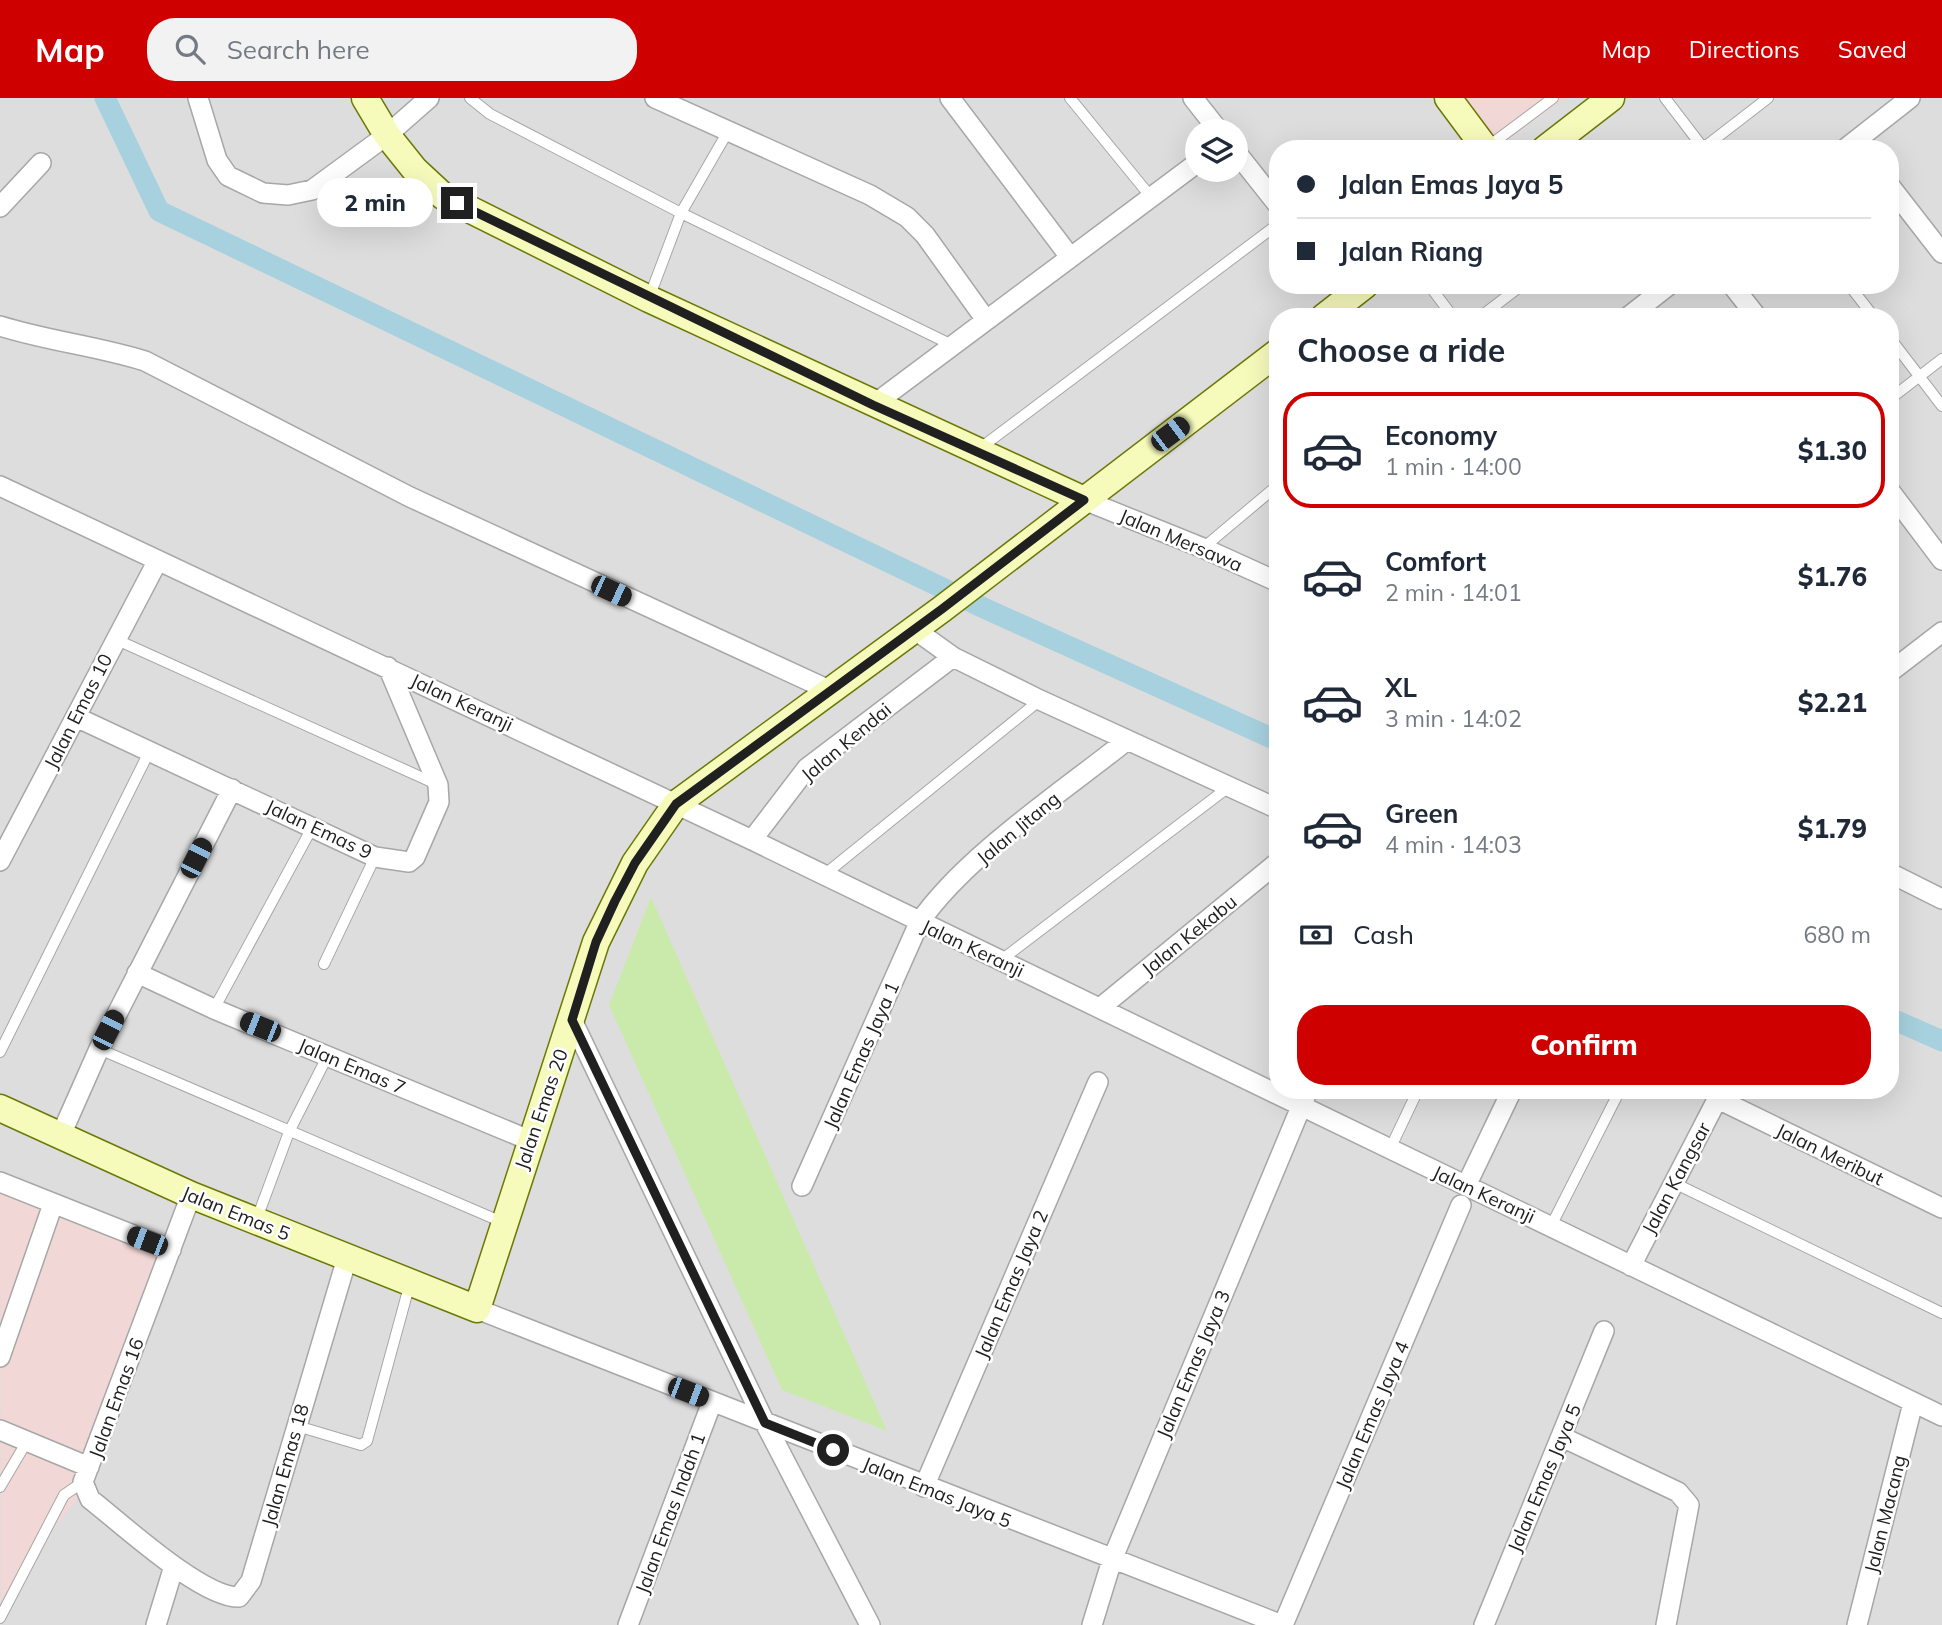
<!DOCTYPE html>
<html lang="en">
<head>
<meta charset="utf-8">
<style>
	:root { --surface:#fff; --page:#f2f2f3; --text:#1f2937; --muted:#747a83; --line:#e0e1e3; --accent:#cf0100 }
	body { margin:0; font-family:Mulish,sans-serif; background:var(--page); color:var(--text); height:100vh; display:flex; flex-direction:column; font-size:26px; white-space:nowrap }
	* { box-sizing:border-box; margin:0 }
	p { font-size:23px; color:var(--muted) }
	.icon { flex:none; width:38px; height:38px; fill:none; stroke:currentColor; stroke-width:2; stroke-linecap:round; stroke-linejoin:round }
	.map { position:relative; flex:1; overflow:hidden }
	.drawer { position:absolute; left:1269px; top:210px; width:630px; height:791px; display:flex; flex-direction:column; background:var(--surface); border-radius:28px; box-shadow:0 7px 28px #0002 }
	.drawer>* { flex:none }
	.banner { position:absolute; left:1269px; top:42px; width:630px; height:154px; border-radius:28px; box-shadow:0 7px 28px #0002; display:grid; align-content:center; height:154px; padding:0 28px; background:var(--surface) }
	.controls { position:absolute; left:1185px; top:21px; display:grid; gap:14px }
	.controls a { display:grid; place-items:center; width:63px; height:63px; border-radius:50%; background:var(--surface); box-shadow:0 7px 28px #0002; font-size:35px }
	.end { position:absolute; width:32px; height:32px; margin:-16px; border:9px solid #202020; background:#fff; box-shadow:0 0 0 4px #fff }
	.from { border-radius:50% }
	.bubble { position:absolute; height:49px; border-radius:24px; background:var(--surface); box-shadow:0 7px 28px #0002; font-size:23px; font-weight:800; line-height:49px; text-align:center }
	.car { position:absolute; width:21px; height:42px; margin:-21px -10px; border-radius:9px; box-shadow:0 0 5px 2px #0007; background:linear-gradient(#222 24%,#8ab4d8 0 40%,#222 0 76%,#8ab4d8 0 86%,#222 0) }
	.banner b { display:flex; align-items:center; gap:24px; height:66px; font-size:26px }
	.banner b+b { border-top:2px solid var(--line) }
	.banner i { width:18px; height:18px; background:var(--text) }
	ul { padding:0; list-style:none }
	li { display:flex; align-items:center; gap:21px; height:116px; margin:0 14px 10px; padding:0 14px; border:4px solid transparent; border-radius:28px }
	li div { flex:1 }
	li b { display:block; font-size:26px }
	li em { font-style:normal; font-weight:800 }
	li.active { border-color:var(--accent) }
	li>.icon { width:63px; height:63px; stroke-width:1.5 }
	h2 { padding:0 28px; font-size:32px; line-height:84px }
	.pay { display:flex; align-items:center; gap:18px; height:77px; padding:0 28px; font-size:26px }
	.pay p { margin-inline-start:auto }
	.cta { display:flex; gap:14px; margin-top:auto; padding:14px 28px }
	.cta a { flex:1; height:80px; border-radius:28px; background:var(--accent); color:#fff; font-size:28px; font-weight:800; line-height:80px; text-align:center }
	header { display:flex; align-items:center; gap:42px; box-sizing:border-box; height:98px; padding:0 35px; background:var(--accent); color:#fff }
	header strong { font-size:33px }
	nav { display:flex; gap:38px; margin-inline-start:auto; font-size:24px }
	.search { width:490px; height:63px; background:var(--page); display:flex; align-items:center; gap:18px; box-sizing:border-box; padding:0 24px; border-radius:28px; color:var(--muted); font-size:26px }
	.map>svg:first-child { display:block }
	.residential { fill:#dedddd; fill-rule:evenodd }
	.commercial { fill:#f1d7d5 }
	.grass { fill:#caeaac }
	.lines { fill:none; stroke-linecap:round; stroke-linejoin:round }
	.canal { stroke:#a7d1de; stroke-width:21 }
	.lane-casing { stroke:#a7a7a7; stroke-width:12 }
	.street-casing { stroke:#a7a7a7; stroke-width:22 }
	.secondary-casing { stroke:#6b7805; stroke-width:29 }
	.lane { stroke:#fff; stroke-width:10 }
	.street { stroke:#fff; stroke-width:19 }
	.secondary { stroke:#f6fabb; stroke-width:26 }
	.route { stroke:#202020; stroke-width:9 }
	.labels { text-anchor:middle; stroke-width:5; stroke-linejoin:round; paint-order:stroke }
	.street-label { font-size:19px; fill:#202020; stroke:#fff }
</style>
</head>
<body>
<header>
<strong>Map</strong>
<div class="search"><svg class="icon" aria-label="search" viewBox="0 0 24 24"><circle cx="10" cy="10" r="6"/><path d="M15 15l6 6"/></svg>Search here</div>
<nav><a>Map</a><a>Directions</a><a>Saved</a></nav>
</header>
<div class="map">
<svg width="1942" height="1527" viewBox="0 0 1942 1527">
	<rect width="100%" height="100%" fill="#f0ede6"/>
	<path class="residential" d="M0 0H1942V1527H0ZM1197 33H1236V72H1197ZM1278 51H1890V187H1278ZM1278 219H1890V992H1278Z"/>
	<path class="commercial" d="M1432 0H1564L1496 51H1471Z
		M0 1076 181 1150 92 1383 54 1430 1 1527Z"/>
	<path class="grass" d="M651 799 887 1333 782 1292 609 907Z"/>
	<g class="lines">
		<path class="canal" d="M105 0 159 113 986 511 1278 643
			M1890 920 1942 943"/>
		<g class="lane-casing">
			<path id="lane" d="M470 0 490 16 681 115 952 247
				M1070 0 1151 99
				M1665 0 1704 51
				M1486 50 1553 0
				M1702 51 1768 0
				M1429 187 1453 219
				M1849 187 1874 219
				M649 200 681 115 727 35
				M1480 219 1522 187
				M1890 240 1942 308
				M1890 301 1942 261
				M979 351 1278 126
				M1203 450 1278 387
				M115 541 434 685
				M824 777 1040 602
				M1000 863 1230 688
				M324 866 375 759
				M214 911 313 728
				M99 951 502 1124
				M0 954 149 654
				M1390 1051 1418 992
				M1672 1084 1942 1215
				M256 1123 289 1034 328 957
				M1551 1128 1620 992
				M297 1328 361 1347 367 1343 410 1185
				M0 1389 26 1345
				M0 1520 64 1397 83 1384"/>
		</g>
		<g class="street-casing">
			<path id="street" d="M198 0 217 62 228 78 263 95 288 97 312 92 387 37 429 0
				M655 0 870 97 907 119 925 137 986 222
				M950 0 1070 159
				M1193 0 1219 33
				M1845 51 1910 0
				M1236 54 1278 107
				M1890 88 1942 155
				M0 109 41 65
				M1732 187 1757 219
				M1628 219 1669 187
				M0 228C48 243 97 248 145 263L410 399 831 593
				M873 307 1197 65
				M0 388 752 742 1942 1318
				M1890 393 1942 462
				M1084 402 1203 450 1278 484
				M914 531 953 559 1040 602 1278 711
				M1890 574 1942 534
				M76 619 375 759 409 764 415 759 439 704 438 687 388 569
				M752 742 807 670 953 559
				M0 763 157 464
				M1890 775 1942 801
				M137 875 214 911 529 1042
				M1100 910 1278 764
				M572 922 765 1325 870 1527
				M1718 1001 1942 1110
				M60 1039 99 951 232 691
				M0 1084 171 1152
				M802 1088 919 825C964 759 1062 694 1126 643
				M1466 1088 1512 992
				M191 1097 83 1384 90 1401C122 1426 202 1500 239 1499L251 1483 347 1160
				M1631 1168 1722 992
				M477 1211 1282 1527
				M0 1259 53 1106
				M0 1332 89 1369
				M1562 1339 1678 1394 1689 1407 1666 1527
				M924 1389 1098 984
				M156 1527 174 1468
				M628 1527 712 1304
				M1092 1527 1112 1462 1308 992
				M1283 1527 1461 1107
				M1484 1527 1604 1233
				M1857 1527 1913 1305"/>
		</g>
		<g class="secondary-casing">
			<path id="secondary" d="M365 0 387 37 415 72 443 98 649 201 1084 402
				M1448 0 1486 51
				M1545 51 1611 0
				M1324 219 1365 187
				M0 1010 191 1097 477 1211 596 844 635 765 676 706 942 511 1278 254"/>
		</g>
		<use href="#lane" class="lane"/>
		<use href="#street" class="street"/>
		<use href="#secondary" class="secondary"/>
	</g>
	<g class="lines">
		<path class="route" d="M457 105 873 307 1084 402 942 511 676 706 635 765 615 803 596 844 572 922 765 1325 833 1352"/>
	</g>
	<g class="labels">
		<g class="street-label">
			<text transform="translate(1181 442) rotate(23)" y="7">Jalan Mersawa</text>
			<text transform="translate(462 604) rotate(25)" y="7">Jalan Keranji</text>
			<text transform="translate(78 613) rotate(-63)" y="7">Jalan Emas 10</text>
			<text transform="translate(846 644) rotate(-40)" y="7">Jalan Kendai</text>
			<text transform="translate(1018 730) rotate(-40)" y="7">Jalan Jitang</text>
			<text transform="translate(319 731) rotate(25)" y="7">Jalan Emas 9</text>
			<text transform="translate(1189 837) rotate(-39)" y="7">Jalan Kekabu</text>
			<text transform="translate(973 850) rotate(25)" y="7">Jalan Keranji</text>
			<text transform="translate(861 957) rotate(-66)" y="7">Jalan Emas Jaya 1</text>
			<text transform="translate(352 968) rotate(23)" y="7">Jalan Emas 7</text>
			<text transform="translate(541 1011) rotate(-71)" y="7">Jalan Emas 20</text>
			<text transform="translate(1830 1056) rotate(26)" y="7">Jalan Meribut</text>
			<text transform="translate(1676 1080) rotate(-62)" y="7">Jalan Kangsar</text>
			<text transform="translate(1484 1096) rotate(25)" y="7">Jalan Keranji</text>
			<text transform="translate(236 1115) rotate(22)" y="7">Jalan Emas 5</text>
			<text transform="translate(1011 1186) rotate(-67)" y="7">Jalan Emas Jaya 2</text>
			<text transform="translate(1193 1266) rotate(-67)" y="7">Jalan Emas Jaya 3</text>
			<text transform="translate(116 1300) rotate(-70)" y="7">Jalan Emas 16</text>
			<text transform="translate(1372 1317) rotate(-67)" y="7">Jalan Emas Jaya 4</text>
			<text transform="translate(285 1367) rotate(-74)" y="7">Jalan Emas 18</text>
			<text transform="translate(1544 1380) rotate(-67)" y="7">Jalan Emas Jaya 5</text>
			<text transform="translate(937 1394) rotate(22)" y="7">Jalan Emas Jaya 5</text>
			<text transform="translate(670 1415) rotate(-70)" y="7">Jalan Emas Indah 1</text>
			<text transform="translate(1885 1416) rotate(-76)" y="7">Jalan Macang</text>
		</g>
	</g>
</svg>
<div class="controls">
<a><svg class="icon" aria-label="layers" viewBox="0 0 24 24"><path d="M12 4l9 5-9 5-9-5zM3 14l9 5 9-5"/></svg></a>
</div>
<i class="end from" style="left:833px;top:1352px"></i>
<i class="end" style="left:457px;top:105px"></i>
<div class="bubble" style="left:317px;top:80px;width:116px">2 min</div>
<i class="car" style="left:1170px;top:336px;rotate:53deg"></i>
<i class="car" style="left:611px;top:493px;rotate:115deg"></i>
<i class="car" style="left:196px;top:760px;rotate:27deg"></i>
<i class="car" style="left:260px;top:929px;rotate:292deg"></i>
<i class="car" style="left:108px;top:932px;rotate:27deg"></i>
<i class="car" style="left:147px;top:1143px;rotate:291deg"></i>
<i class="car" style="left:688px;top:1294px;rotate:111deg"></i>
<div class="banner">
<b><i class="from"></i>Jalan Emas Jaya 5</b>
<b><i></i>Jalan Riang</b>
</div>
<section class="drawer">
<h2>Choose a ride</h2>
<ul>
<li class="active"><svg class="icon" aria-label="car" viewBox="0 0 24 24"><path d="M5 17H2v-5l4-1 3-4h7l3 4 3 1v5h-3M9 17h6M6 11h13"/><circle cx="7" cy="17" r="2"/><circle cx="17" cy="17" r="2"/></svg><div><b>Economy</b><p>1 min · 14:00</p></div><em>$1.30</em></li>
<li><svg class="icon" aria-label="car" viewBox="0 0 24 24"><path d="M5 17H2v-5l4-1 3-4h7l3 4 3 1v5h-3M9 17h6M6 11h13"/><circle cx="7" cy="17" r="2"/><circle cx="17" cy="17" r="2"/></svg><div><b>Comfort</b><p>2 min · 14:01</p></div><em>$1.76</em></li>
<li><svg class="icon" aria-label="car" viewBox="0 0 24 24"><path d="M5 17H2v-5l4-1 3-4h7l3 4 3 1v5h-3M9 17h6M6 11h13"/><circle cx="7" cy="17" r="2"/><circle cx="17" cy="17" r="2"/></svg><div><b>XL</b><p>3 min · 14:02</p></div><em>$2.21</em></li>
<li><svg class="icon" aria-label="car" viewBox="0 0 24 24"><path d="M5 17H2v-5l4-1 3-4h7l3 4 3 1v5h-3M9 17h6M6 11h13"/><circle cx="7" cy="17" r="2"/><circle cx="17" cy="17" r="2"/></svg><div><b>Green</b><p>4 min · 14:03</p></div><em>$1.79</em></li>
</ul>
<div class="pay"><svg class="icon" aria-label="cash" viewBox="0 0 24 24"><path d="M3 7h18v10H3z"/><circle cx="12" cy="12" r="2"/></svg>Cash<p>680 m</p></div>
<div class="cta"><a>Confirm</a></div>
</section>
</div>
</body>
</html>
